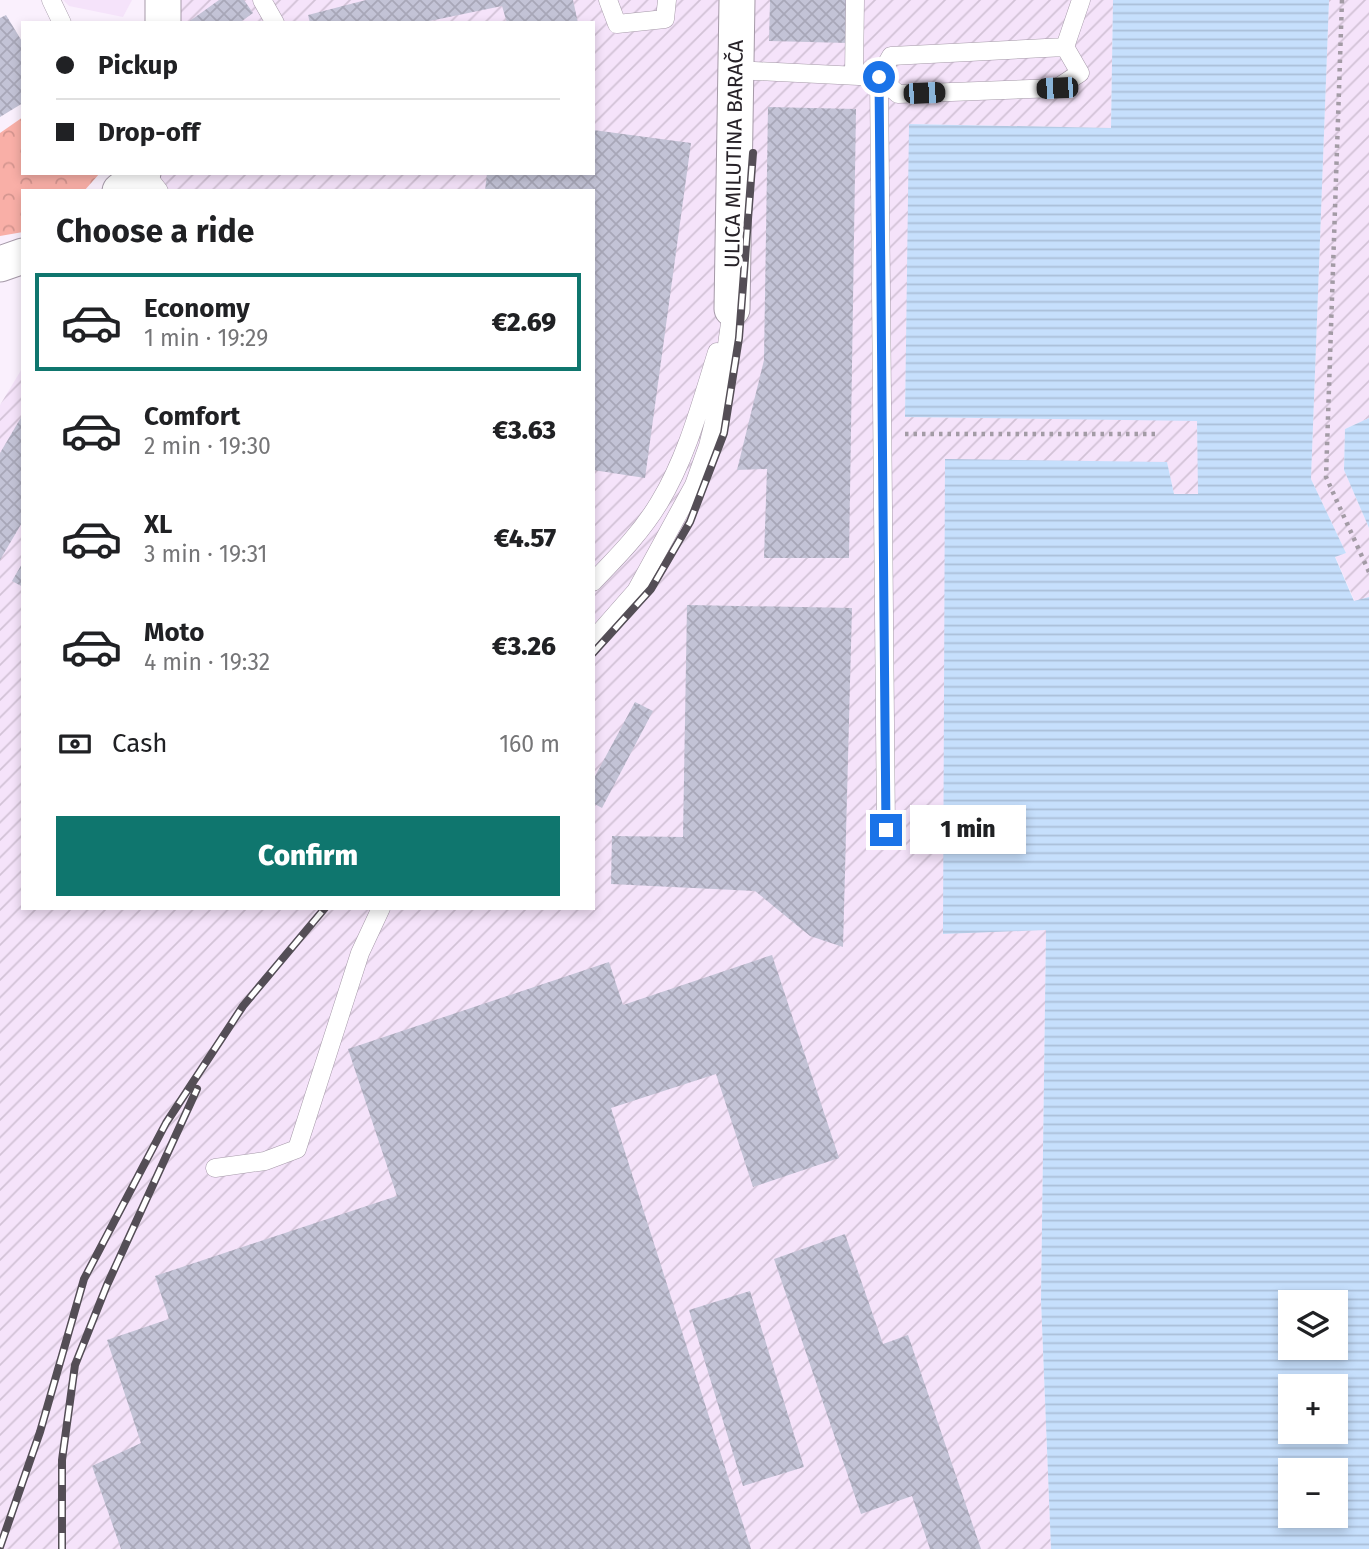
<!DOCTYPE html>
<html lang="en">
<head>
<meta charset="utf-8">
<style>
	:root { --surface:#fff; --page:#f6f6f6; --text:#202124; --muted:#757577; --line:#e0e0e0; --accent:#0f766e }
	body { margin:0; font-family:"Fira Sans",sans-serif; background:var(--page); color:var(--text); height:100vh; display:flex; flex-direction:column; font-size:26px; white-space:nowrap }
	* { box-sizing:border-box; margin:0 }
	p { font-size:23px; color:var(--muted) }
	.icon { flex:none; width:38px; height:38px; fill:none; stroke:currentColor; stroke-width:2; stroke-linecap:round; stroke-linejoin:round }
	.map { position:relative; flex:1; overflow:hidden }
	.details { position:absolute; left:21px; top:189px; width:574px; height:721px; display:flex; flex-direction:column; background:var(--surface); border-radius:0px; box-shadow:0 4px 10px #0003 }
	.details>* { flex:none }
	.top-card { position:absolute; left:21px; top:21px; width:574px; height:154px; border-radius:0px; box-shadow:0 4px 10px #0003; display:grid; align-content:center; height:154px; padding:0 35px; background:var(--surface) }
	.controls { position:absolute; left:1278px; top:1290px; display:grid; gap:14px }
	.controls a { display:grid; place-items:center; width:70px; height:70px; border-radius:0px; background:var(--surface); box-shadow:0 4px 10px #0003; font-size:35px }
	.end { position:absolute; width:32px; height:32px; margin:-16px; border:9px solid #1a73e8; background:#fff; box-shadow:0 0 0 4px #fff }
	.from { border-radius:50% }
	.bubble { position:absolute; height:49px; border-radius:0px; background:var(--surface); box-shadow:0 4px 10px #0003; font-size:23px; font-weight:800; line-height:49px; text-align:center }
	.car { position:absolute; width:21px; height:42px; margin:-21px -10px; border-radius:9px; box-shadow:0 0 5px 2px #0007; background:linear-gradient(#222 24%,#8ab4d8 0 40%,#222 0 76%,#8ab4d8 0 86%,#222 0) }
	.top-card b { display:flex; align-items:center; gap:24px; height:66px; font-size:26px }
	.top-card b+b { border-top:2px solid var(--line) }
	.top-card i { width:18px; height:18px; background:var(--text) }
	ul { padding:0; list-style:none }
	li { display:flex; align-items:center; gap:21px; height:98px; margin:0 14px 10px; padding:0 21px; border:4px solid transparent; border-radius:0px }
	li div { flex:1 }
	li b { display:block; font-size:26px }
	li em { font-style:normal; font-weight:800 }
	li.on { border-color:var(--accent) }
	li>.icon { width:63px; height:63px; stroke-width:1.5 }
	h2 { padding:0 35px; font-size:32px; line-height:84px }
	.pay { display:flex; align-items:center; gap:18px; height:77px; padding:0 35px; font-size:26px }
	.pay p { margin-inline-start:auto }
	.action { display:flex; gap:14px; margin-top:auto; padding:14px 35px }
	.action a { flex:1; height:80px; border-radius:0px; background:var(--accent); color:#fff; font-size:28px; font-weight:800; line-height:80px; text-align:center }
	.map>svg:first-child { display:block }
	.built { fill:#f5e3fa }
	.industrial { fill:url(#industrial-furrows) }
	.park { fill:url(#park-crowns) }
	.water { fill:url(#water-rules); fill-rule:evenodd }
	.building { fill:url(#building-cross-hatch) }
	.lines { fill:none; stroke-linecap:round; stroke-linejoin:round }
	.lane-casing { stroke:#a599a8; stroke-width:19 }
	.street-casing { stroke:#a599a8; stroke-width:37 }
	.path { stroke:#a39ba5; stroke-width:4.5; stroke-dasharray:3.5 5; stroke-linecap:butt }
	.lane { stroke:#fff; stroke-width:18 }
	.street { stroke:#fff; stroke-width:35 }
	.rail-casing { stroke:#544e56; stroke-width:8 }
	.rail { stroke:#fff; stroke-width:5; stroke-dasharray:16; stroke-linecap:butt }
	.route { stroke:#1a73e8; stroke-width:9 }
	.labels { text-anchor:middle; stroke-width:7; stroke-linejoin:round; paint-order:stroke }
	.street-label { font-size:21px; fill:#272228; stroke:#fff }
</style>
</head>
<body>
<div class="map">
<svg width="1369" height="1549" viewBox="0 0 1369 1549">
	<defs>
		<pattern id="industrial-furrows" width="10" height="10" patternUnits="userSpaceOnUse" patternTransform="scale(1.75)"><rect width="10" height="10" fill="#f5e3fa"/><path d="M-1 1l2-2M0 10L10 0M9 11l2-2" fill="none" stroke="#d2c2d6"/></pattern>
		<pattern id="park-crowns" width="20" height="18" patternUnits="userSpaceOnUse" patternTransform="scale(1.75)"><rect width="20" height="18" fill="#f9afa7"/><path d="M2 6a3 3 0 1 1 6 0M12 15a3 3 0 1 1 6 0" fill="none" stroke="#d59690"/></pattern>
		<pattern id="water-rules" width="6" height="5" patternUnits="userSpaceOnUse" patternTransform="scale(1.75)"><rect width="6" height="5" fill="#c6dffc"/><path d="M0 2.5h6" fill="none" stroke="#aabfd8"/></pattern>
		<pattern id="building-cross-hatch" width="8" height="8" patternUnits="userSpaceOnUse" patternTransform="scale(1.75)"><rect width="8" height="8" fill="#c3c3d6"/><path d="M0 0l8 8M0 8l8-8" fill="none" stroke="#a8a7b8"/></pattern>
	</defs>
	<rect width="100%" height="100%" fill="#faf0fd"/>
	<path class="built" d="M63 0H132L123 17 69 6Z"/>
	<path class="industrial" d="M175 0H1113L1111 128 910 124 905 417 1197 420 1199 494H1174L1167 462 943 933 1046 930 1041 1300 1051 1549H0V405L23 367V908H593V191H118L127 173H593V23H175Z
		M1329 0H1369V418L1345 429 1344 470 1369 528V597L1355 602 1335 556 1346 553 1311 479Z"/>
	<path class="park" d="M23 117V173H100L84 191H23V232L0 236V133Z"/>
	<path class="water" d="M1113 0H1329L1311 479 1346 553 1335 557 1354 601 1369 597V1549H1051L1041 1300 1046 930 943 934 945 459 1167 462 1174 494H1198L1197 421 905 417 909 124 1111 128ZM1290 1302H1335V1348H1290ZM1290 1386H1335V1432H1290ZM1290 1470H1335V1516H1290Z
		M1369 418V528L1344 470 1345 429Z"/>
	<path class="building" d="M219 0H244L253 13 239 23H187Z
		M366 0H573L578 23H507L502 6 420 23H310L308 15Z
		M770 0H849L848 43 769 41Z
		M6 15 23 43V103L0 117V18Z
		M768 107 856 109 849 558H764L767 469 737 470 764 360Z
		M593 130 691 143 645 478 593 470V191H485L487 173H593Z
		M23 414V521L0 560V453Z
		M23 562V587L12 581Z
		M687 605 852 608 843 947 810 936 755 891 611 884 612 836 683 837Z
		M635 702 653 711 602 808 593 803V780Z
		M772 955 839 1158 753 1187 716 1074 611 1108 751 1549H121L92 1466 141 1443 107 1340 169 1319 155 1276 397 1196 348 1049 609 962 623 1005Z
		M845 1234 883 1344 908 1335 981 1549H930L912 1496 861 1514 774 1259Z
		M750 1291 804 1467 743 1486 689 1310Z"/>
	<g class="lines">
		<g class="lane-casing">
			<path id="lane" d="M51 0 62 23
				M262 0 275 23
				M608 0 617 24 665 19 667 0
				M1065 47 1080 73 1057 88 898 94 879 77 891 56Z
				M1065 47 1081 0
				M735 70 879 77 886 830
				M854 75 855 0
				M145 173 159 191
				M593 582C617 557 641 533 659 503 687 457 701 403 717 352
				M593 640 636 591 694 485 708 446 719 402 732 309
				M215 1168 265 1161 297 1149 360 953 381 908"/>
		</g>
		<g class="street-casing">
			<path id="street" d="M163 0V23
				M120 191 143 173
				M0 264 23 256
				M732 309 737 0"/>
		</g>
		<path class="path" d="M1342 0 1326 477 1369 572
			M905 434H1160"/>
		<use href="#lane" class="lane"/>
		<use href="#street" class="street"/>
		<g class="rail-casing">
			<path id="rail" d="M593 653 651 589 690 522 724 433 739 338 753 153
				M0 1547 40 1432 84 1279 166 1123 243 1006 325 908
				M62 1549V1460L75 1365 107 1285 197 1089"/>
		</g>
		<use href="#rail" class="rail"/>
	</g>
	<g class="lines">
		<path class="route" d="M879 77 886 830"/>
	</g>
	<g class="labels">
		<g class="street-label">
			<text transform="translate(734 154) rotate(-89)" y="7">ULICA MILUTINA BARAČA</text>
		</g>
	</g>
</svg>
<div class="controls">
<a><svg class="icon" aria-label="layers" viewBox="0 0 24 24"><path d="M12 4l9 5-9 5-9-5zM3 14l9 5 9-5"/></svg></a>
<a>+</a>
<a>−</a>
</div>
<i class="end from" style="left:879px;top:77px"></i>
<i class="end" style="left:886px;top:830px"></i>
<div class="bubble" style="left:910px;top:805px;width:116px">1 min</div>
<i class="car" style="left:1057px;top:88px;rotate:268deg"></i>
<i class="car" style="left:924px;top:93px;rotate:88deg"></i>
<div class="top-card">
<b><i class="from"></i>Pickup</b>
<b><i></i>Drop-off</b>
</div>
<section class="details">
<h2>Choose a ride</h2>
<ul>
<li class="on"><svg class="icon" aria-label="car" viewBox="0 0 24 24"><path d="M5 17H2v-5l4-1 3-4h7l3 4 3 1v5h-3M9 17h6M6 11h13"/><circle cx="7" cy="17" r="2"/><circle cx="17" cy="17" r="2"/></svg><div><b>Economy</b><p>1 min · 19:29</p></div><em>€2.69</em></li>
<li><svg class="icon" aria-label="car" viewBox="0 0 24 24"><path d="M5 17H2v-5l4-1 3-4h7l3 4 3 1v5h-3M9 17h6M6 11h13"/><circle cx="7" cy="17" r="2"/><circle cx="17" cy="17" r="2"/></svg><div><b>Comfort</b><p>2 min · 19:30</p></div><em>€3.63</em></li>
<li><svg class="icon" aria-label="car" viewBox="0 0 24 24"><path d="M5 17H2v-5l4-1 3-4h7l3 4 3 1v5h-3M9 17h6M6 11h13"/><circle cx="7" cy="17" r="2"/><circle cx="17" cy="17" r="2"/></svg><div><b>XL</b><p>3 min · 19:31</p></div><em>€4.57</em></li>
<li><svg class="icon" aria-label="car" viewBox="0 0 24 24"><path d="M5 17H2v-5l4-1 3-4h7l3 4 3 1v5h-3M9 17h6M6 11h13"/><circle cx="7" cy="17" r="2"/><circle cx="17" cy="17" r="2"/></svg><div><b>Moto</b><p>4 min · 19:32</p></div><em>€3.26</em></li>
</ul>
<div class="pay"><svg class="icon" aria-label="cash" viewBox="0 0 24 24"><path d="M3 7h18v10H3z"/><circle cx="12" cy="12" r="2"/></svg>Cash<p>160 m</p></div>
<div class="action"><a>Confirm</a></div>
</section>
</div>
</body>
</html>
